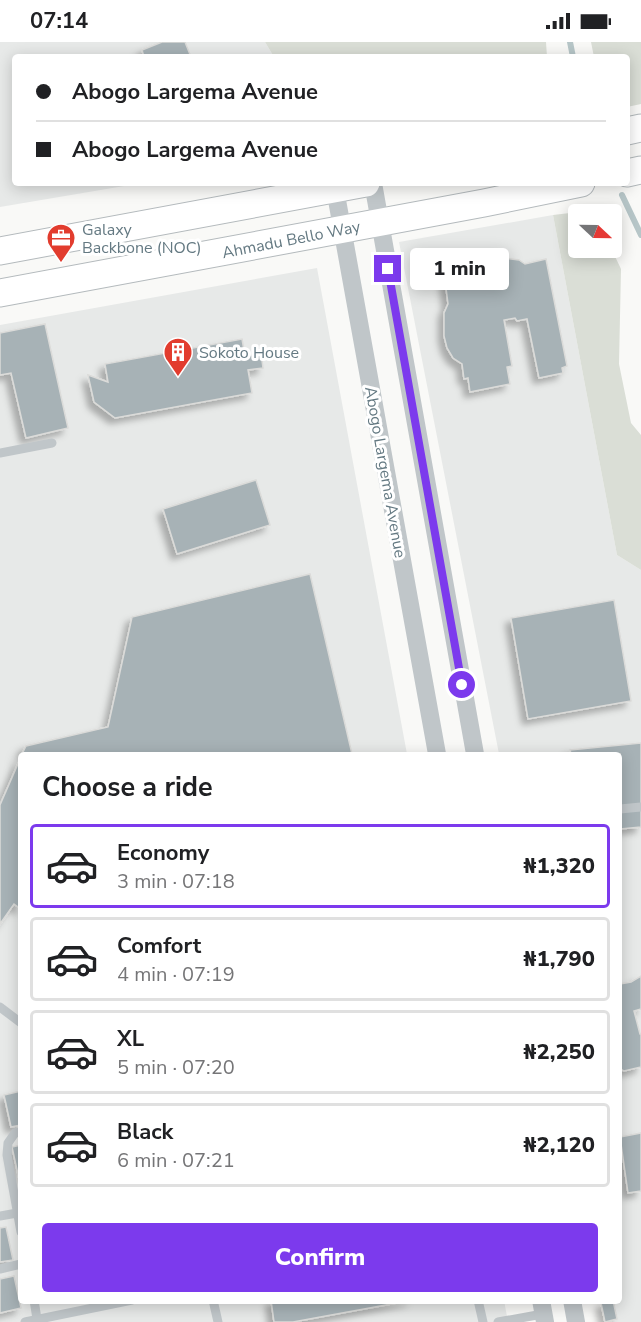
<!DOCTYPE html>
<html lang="en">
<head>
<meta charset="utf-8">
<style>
	:root { --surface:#fff; --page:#f6f6f6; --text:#202124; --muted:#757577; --line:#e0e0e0; --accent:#7c3aed }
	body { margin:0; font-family:"Nunito Sans",sans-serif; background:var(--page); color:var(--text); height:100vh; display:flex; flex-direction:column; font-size:22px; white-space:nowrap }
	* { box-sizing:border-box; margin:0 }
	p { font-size:20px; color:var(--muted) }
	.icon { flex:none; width:33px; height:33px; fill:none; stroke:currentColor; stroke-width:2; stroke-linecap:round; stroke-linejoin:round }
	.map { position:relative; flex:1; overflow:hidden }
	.panel { position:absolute; left:18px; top:710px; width:604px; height:552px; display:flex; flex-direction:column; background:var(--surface); border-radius:6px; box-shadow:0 3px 15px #0003 }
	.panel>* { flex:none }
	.banner { position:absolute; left:12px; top:12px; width:618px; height:132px; border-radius:6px; box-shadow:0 3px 15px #0003; display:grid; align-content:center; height:132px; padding:0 24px; background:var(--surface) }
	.needle { width:39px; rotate:112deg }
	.fabs { position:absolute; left:568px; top:162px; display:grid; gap:12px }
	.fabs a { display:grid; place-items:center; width:54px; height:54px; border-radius:6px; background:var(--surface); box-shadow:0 3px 15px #0003; font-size:30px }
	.end { position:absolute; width:27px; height:27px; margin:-14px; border:8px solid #7c3aed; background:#fff; box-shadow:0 0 0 3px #fff }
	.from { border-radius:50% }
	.bubble { position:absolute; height:42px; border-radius:6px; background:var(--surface); box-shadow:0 3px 15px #0003; font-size:20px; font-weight:800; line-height:42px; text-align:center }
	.banner b { display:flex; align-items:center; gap:21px; height:57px; font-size:22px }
	.banner b+b { border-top:2px solid var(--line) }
	.banner i { width:15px; height:15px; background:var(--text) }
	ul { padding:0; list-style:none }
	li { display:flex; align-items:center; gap:18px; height:84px; margin:0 12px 9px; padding:0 12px; border:3px solid var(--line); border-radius:6px }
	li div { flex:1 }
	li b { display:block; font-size:22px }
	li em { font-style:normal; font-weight:800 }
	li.selected { border-color:var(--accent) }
	li>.icon { width:54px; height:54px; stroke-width:1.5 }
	h2 { padding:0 24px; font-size:27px; line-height:72px }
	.primary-button { display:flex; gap:12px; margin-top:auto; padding:12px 24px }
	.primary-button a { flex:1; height:69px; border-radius:6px; background:var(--accent); color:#fff; font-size:24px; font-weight:800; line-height:69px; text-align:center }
	.status { display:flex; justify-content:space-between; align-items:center; height:42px; padding:0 30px; background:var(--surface); direction:ltr }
	.status svg { height:16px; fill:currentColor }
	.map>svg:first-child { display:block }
	.built { fill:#e7e9e8 }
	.green { fill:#daded6 }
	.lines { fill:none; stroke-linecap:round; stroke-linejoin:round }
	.stream { stroke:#b7c6c8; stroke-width:6 }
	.building { fill:#a7b2b6; stroke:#dbdbd9; stroke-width:1.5; filter:url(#shadow) }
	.primary-casing { stroke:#b4babd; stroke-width:29 }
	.lane { stroke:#c0c6c9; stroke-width:9 }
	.street { stroke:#c0c6c9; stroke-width:18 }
	.primary { stroke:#fff; stroke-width:27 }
	.route { stroke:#7c3aed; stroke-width:8 }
	.labels { text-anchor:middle; stroke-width:6; stroke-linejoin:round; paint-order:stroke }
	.poi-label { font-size:16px; fill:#647982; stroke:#fff; text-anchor:start }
	.street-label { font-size:16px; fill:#647982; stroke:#fff }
</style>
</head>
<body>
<div class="status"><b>07:14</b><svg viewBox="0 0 49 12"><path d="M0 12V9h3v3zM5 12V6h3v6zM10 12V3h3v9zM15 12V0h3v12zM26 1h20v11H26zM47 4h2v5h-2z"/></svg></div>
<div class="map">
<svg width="641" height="1280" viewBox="0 0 641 1280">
	<defs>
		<filter id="shadow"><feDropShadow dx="-5.5" dy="5.5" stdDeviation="3" flood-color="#0004"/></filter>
	</defs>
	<rect width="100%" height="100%" fill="#f9f9f7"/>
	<path class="built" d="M0 0H265L274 15H15V141H142L0 165Z
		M553 173 617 513 641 528V1280H607L603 1259 620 1258V712H499L399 200Z
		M317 226 407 712H21V1258H504L508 1280H0V283Z"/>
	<path class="green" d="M265 0H546L547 15H274Z
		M591 0H641V62L627 65V15H594Z
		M595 168 597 172H579V206H611L621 227 619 322 631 381 641 393V528L617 513 553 173Z"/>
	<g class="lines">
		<path class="stream" d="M570 0 573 15
			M622 153 641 193"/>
	</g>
	<path class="building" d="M162 0H185L191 15H144L142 8Z
		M503 216 519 218 525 222 546 217 567 324 562 326 563 331 539 336 527 277 517 279 515 276 504 278 512 324 507 325 510 342 470 350 468 336 464 337 462 322 453 316 447 306 444 294V271L448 262 445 238 467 231 474 226 488 219Z
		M45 282 68 386 26 396 11 331 0 333V291Z
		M242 297 245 314 261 311 263 326 248 328 252 351 115 376 94 360 88 333 108 340 105 322Z
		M256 438 270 483 177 512 163 467Z
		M310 532 352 712H22L26 704 108 685 132 575Z
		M614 558 631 659 528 677 511 576Z
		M641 701V785L620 787V712H571L570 708Z
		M21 715V867L14 862 0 882V763Z
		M641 934V967L634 969 640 992H641V1025L624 1029 620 1027V942L631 940Z
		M21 1049V1083L11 1085 4 1053Z
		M641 1091V1149L628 1151 620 1095Z
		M21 1103V1137H19L12 1105Z
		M6 1185 13 1218 0 1220V1186Z
		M14 1234 21 1266 0 1271V1237Z
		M271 1258H413L293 1280H274Z
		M613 1258 617 1277 605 1280 601 1261Z"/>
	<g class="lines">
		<g class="primary-casing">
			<path id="primary" d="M627 89 641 86
				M627 131 641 128
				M0 209 366 141
				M0 251 484 161 581 141"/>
		</g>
		<path class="lane" d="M0 411 52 401
			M620 767 641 765
			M0 965 21 981
			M21 1090 15 1091 8 1101 7 1113 21 1190
			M0 1174 17 1171
			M0 1227 21 1222
			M34 1258 37 1277
			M213 1258 218 1280
			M478 1258 483 1280
			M25 1280 132 1258
			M498 1280 543 1272"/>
		<path class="street" d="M373 141 475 712
			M335 147 437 712
			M541 1258 545 1280
			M572 1258 576 1280"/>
		<use href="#primary" class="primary"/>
	</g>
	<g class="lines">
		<path class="route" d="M388 227 462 643"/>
	</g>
	<defs>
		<g id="office-pin" transform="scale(1.5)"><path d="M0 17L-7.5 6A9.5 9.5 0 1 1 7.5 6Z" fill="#e23c2e" stroke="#fff"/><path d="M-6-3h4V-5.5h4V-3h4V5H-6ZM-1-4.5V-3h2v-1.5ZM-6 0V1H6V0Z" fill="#fff"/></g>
		<g id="building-pin" transform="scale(1.5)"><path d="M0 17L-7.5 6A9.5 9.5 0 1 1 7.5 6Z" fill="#e23c2e" stroke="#fff"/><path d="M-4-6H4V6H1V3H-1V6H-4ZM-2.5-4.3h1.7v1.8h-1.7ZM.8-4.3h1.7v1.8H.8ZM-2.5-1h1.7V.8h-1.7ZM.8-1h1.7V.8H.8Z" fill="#fff"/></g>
	</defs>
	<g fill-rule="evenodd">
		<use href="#office-pin" x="61" y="196"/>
		<use href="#building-pin" x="178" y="310"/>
	</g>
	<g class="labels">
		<g class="poi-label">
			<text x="82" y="193">Galaxy<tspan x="82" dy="18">Backbone (NOC)</tspan></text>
			<text x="199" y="316">Sokoto House</text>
		</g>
		<g class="street-label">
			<text transform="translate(291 197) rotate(-11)" y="6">Ahmadu Bello Way</text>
			<text transform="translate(386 430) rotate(80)" y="6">Abogo Largema Avenue</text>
		</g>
	</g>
</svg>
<div class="fabs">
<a><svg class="needle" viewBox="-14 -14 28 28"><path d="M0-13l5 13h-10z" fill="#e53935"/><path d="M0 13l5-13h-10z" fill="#757577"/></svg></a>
</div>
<i class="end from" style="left:462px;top:643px"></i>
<i class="end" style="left:388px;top:227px"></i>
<div class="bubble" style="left:410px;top:206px;width:99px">1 min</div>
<div class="banner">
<b><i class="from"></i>Abogo Largema Avenue</b>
<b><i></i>Abogo Largema Avenue</b>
</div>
<section class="panel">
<h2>Choose a ride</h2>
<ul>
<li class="selected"><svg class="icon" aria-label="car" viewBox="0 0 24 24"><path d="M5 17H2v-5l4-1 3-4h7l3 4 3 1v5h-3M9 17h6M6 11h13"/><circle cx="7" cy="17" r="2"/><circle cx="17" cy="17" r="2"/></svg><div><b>Economy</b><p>3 min · 07:18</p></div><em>₦1,320</em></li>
<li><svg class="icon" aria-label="car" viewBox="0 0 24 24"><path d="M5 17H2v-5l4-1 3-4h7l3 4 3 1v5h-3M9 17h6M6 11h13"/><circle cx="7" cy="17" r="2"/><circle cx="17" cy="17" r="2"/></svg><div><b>Comfort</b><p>4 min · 07:19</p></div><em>₦1,790</em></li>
<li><svg class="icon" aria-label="car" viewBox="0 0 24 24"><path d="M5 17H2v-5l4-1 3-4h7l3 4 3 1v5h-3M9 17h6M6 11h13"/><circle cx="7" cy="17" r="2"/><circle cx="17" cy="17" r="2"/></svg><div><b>XL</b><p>5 min · 07:20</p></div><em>₦2,250</em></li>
<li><svg class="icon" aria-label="car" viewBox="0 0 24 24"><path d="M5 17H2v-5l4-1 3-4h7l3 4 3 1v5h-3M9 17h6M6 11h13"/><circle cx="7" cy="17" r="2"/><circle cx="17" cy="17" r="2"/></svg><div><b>Black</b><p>6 min · 07:21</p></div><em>₦2,120</em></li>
</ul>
<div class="primary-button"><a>Confirm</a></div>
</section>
</div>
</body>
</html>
